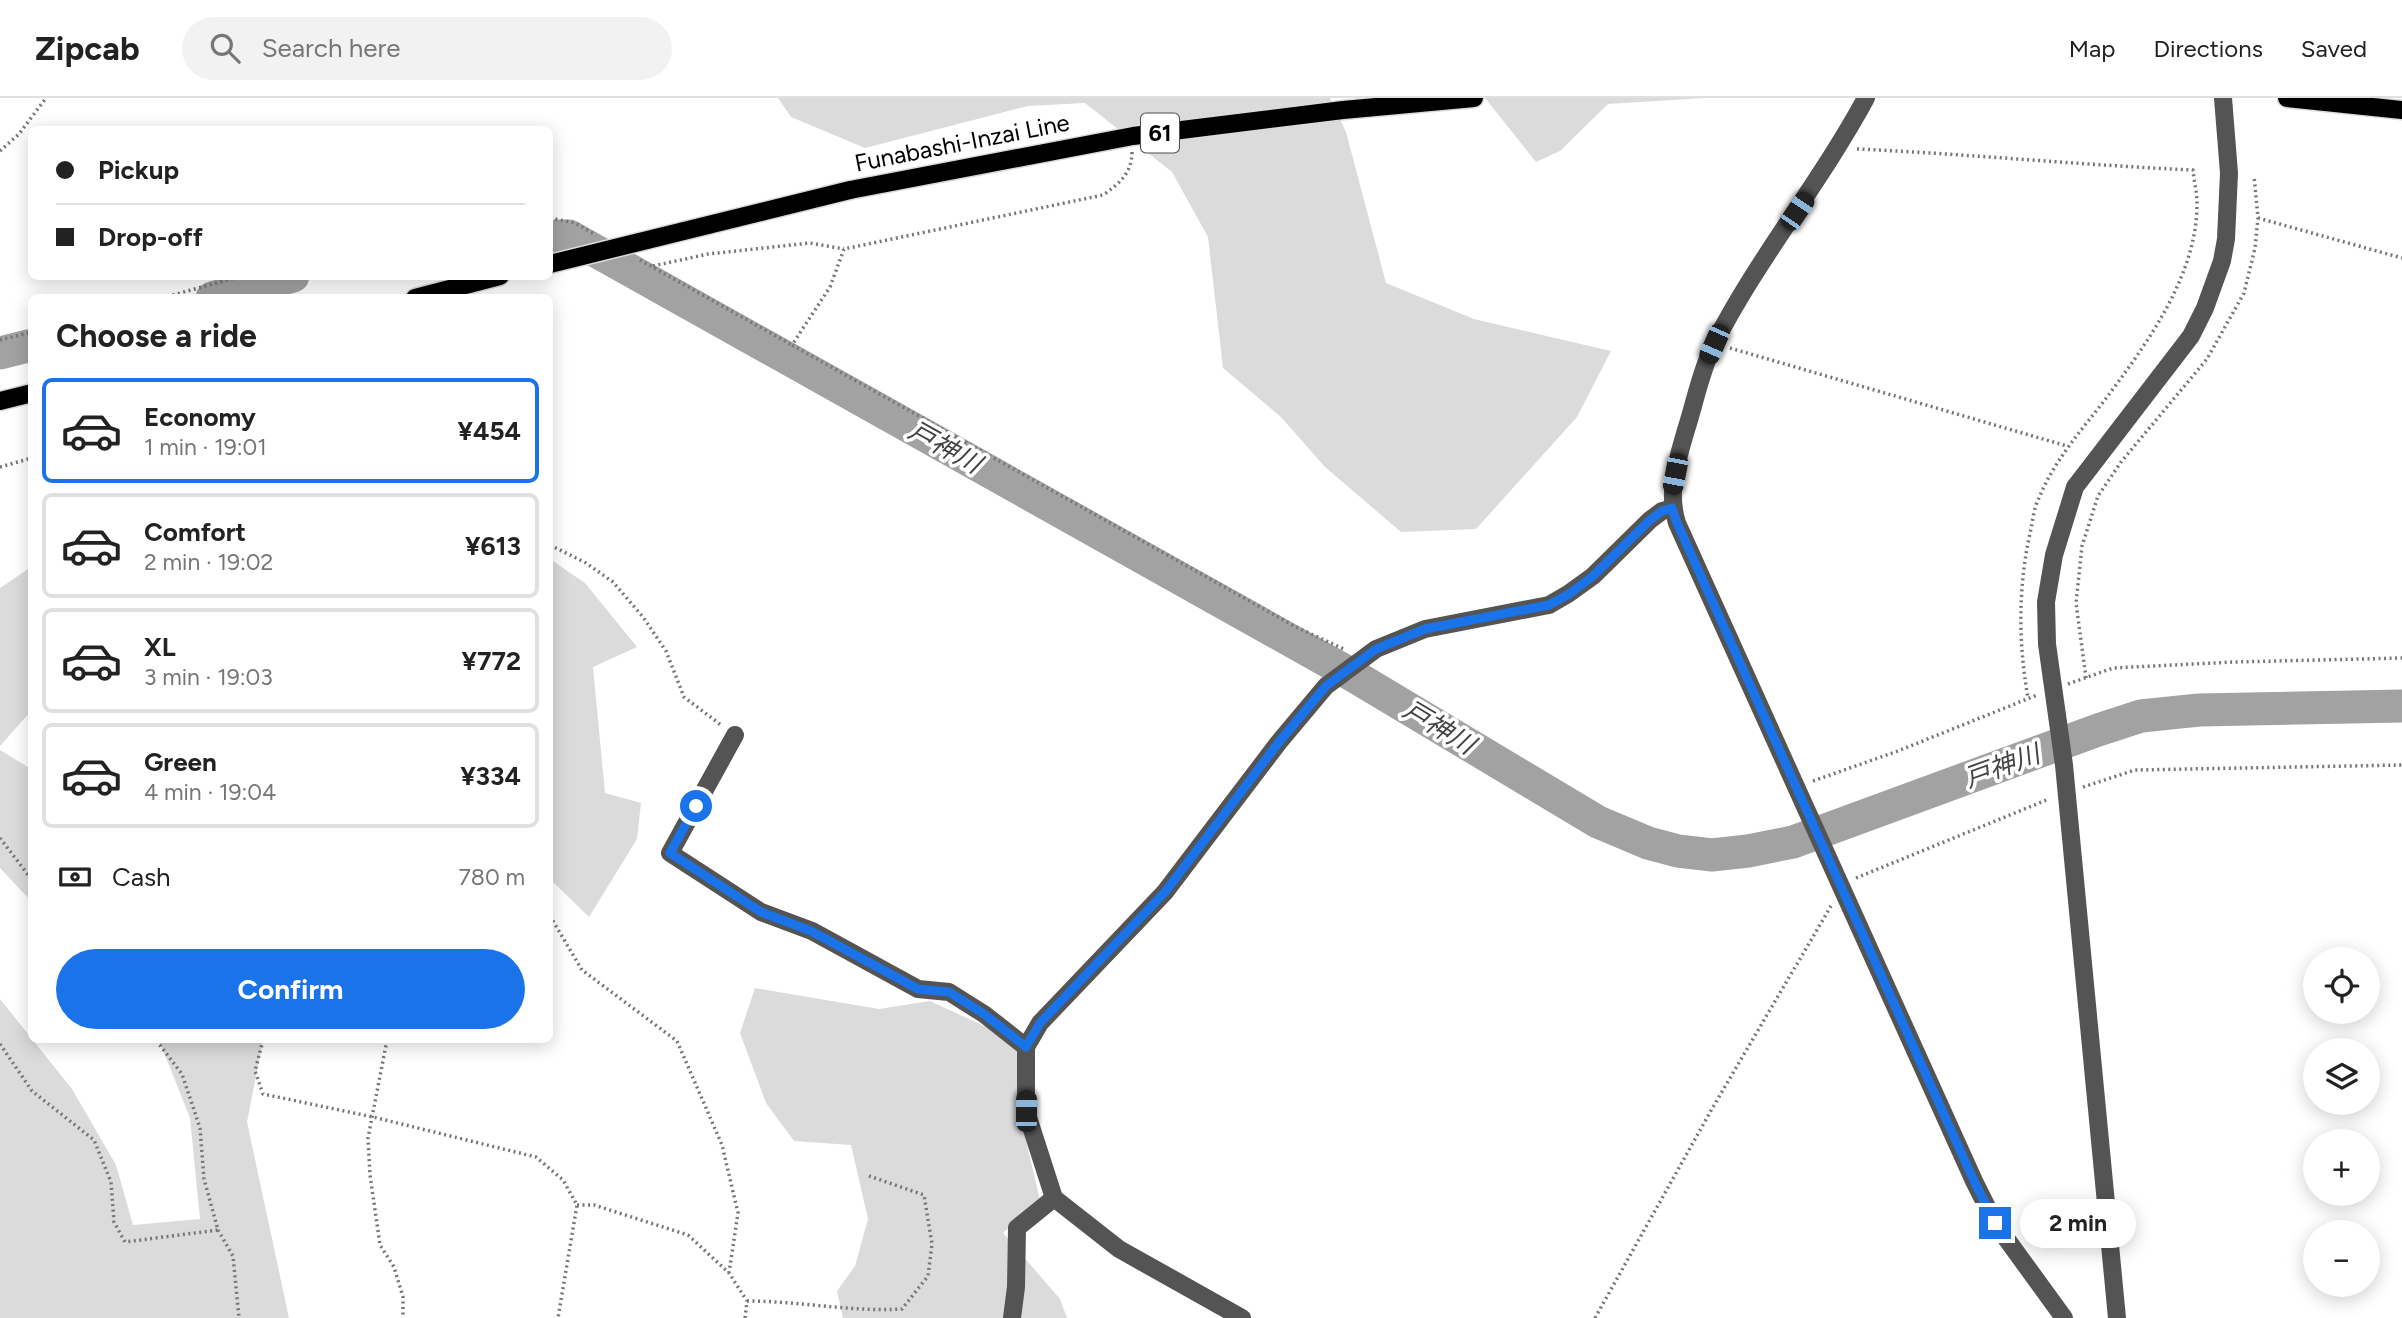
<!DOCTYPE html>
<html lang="en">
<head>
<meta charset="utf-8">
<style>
	:root { --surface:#fff; --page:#f2f2f2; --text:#222; --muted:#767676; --line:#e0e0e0; --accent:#1a73e8 }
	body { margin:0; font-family:Figtree,"Noto Sans JP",sans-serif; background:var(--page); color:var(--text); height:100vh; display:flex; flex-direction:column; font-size:26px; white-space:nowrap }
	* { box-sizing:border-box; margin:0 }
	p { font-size:23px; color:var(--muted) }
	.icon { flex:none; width:38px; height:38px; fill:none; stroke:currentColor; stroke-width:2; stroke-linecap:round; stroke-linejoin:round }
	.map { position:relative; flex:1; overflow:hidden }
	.drawer { position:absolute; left:28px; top:196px; width:525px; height:749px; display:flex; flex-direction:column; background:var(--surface); border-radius:10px; box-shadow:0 4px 18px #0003 }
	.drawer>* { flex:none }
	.guide { position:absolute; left:28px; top:28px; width:525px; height:154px; border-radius:10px; box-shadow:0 4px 18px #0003; display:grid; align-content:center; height:154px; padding:0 28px; background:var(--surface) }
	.controls { position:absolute; left:2303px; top:849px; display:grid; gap:14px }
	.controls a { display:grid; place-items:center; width:77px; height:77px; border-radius:50%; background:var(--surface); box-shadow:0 4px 18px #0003; font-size:35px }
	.end { position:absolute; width:32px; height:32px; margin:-16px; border:9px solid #1a73e8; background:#fff; box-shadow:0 0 0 4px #fff }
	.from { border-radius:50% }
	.bubble { position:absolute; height:49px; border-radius:24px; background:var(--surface); box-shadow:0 4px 18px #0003; font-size:23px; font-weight:700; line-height:49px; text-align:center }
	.car { position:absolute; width:21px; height:42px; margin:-21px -10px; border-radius:9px; box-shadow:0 0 5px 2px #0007; background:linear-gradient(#222 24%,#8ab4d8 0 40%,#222 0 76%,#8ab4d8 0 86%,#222 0) }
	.guide b { display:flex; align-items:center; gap:24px; height:66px; font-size:26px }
	.guide b+b { border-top:2px solid var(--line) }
	.guide i { width:18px; height:18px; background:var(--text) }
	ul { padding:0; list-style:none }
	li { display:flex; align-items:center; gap:21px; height:105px; margin:0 14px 10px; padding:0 14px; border:4px solid var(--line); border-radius:10px }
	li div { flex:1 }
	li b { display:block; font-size:26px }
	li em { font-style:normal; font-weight:700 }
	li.on { border-color:var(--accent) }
	li>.icon { width:63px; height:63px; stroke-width:1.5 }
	h2 { padding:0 28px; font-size:32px; line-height:84px }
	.pay { display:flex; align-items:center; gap:18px; height:77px; padding:0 28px; font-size:26px }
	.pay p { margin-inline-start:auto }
	.cta { display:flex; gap:14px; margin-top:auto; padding:14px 28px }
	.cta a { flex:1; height:80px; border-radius:42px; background:var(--accent); color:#fff; font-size:28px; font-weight:700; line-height:80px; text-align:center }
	header { display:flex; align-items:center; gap:42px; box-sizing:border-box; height:98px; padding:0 35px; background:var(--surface); border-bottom:2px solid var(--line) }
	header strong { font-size:33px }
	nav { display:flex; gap:38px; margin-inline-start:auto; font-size:24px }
	.search { width:490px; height:63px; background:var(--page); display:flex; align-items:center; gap:18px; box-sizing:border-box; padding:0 24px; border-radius:38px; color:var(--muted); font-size:26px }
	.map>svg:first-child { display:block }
	.green { fill:#dbdbdb }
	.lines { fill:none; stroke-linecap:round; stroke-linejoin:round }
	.river { stroke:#a2a2a2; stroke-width:33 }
	.major-casing { stroke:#dbdbdb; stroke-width:21 }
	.path { stroke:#767676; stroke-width:3.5; stroke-dasharray:2 3.5; stroke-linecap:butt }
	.minor { stroke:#545454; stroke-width:18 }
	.major { stroke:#000; stroke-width:18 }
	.major-bridge-casing { stroke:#dbdbdb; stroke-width:21; stroke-linecap:butt }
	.major-bridge { stroke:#000; stroke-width:18 }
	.route { stroke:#1a73e8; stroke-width:9 }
	.labels { text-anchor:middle; stroke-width:7; stroke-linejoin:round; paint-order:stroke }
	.shield { fill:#fff; stroke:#4c4c4c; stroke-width:2 }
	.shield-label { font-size:23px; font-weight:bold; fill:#000 }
	.street-label { font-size:24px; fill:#000; stroke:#fff }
	.water-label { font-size:26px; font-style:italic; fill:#434343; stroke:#fff }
</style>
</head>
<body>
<header>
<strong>Zipcab</strong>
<div class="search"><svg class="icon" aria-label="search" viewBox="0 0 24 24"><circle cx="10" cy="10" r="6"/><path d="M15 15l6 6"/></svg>Search here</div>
<nav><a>Map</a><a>Directions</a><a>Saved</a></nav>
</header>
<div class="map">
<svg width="2402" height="1220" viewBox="0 0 2402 1220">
	<rect width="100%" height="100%" fill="#fff"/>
	<path class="green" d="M778 0H1330L1346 34 1386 185 1474 221 1611 253 1577 319 1476 431 1401 434 1325 369 1281 319 1223 270 1208 139 1172 74 1085 5 1028 8 865 50 791 19Z
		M1485 0H1704L1608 6 1560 53 1536 64Z
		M550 461 585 485 637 549 593 569 605 695 641 705 637 741 589 819 550 781Z
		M31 469V613L0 648V490Z
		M0 652 31 671V803L0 770Z
		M755 890 879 911 930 903 1019 944 1022 1026 1040 1102 1003 1135 1060 1201 1067 1220H843L837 1193 855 1168 868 1121 851 1047 794 1043 766 1005 740 935Z
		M0 901 72 991 116 1067 133 1127 200 1121 190 1020 159 942H263L247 1024 289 1220H0Z"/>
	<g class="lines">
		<path class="river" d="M550 138H569L1354 578 1598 724 1648 745 1678 753 1712 757 1748 753 1793 744 2098 632 2141 618 2199 612 2402 608
			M212 200 293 178
			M0 255 32 247"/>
		<g class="major-casing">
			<path id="major" d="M2287 0 2402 12
				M850 92 1133 38 1343 12 1474 0
				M415 200 500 178
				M0 303 32 295"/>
		</g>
		<path class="path" d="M1857 51C1969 56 2080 67 2193 72 2194 83 2197 94 2197 104 2198 177 2146 247 2104 303 2080 334 2054 363 2039 400 2034 409 2033 421 2031 431 2018 487 2018 543 2028 600
			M0 53 19 36 46 0
			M1132 54C1132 75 1119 86 1103 97L844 151 830 189 792 247 1296 529 1346 552
			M550 120 575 125 596 137
			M2258 120 2402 160
			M640 162 792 247
			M653 168 708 156 810 145 844 151
			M162 200 242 178
			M0 242 32 234
			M1730 250 2067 348
			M0 369 32 360
			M550 447 586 465 613 484 643 519 666 553 684 599 721 627
			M2086 580 2076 505 2082 448 2098 398 2121 364 2207 261 2244 195 2255 150 2258 120 2254 78
			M2068 586 2113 570 2234 564 2402 560
			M1813 683 1898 653 2037 597
			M2083 689 2135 672 2402 667
			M0 740 32 782
			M1856 780 2049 701
			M550 818 582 872 677 943 722 1047 738 1115 729 1175
			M263 942 255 973 263 996 373 1019 536 1059 563 1082 577 1107 558 1220
			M387 942 368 1040 370 1077 380 1147 394 1169 403 1199V1220
			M0 946 32 993 94 1042 111 1084 114 1124 125 1144 218 1132 204 1081 200 1030 182 976 156 942
			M577 1107H594L688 1137 729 1175 747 1203 745 1220
			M218 1132 233 1158 239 1220
			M747 1203C799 1203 850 1214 902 1211L928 1178 932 1146 924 1097 869 1078
			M1595 1220 1713 1009 1831 808"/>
		<path class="minor" d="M1866 0C1820 85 1758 160 1714 246 1701 272 1695 304 1686 332 1677 363 1667 393 1677 425L1974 1083 1995 1125 2064 1220
			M735 637 670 755 761 814 812 833 918 891 949 894 984 916 1026 949
			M1012 1220 1016 1189 1017 1130 1054 1100
			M1242 1220 1119 1151 1054 1100 1026 1013V949L1040 925 1165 794 1279 644 1326 588 1376 551 1425 531 1549 507 1568 496 1593 478 1650 422 1662 413 1672 410
			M2117 1220 2064 667 2047 546 2046 504 2054 457 2075 389 2191 238 2205 210 2222 163 2226 141 2229 75 2223 0"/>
		<use href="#major" class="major"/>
		<g class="major-bridge-casing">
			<path id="major-bridge" d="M550 166 850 92"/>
		</g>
		<use href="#major-bridge" class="major-bridge"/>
	</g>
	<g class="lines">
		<path class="route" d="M696 708 670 755 761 814 811 833 918 891 949 894 984 916 1026 949 1040 925 1165 794 1279 644 1326 588 1376 551 1425 531 1549 507 1569 496 1593 478 1650 422 1662 413 1672 410 1677 425 1974 1083 1995 1125"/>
	</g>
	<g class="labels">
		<rect class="shield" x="1141" y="15.5" width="38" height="39" rx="5"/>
		<g class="shield-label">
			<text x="1160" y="43">61</text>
		</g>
		<g class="street-label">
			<text transform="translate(962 45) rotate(-11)" y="8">Funabashi-Inzai Line</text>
		</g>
		<g class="water-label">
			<text transform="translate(945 349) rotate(29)" y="9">戸神川</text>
			<text transform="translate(1439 629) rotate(31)" y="9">戸神川</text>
			<text transform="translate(2002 668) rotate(-20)" y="9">戸神川</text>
		</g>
	</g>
</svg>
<div class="controls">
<a><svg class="icon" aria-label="locate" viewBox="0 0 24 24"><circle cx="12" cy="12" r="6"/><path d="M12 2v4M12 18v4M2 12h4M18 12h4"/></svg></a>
<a><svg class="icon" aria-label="layers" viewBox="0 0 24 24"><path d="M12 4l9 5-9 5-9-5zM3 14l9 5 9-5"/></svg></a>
<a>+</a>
<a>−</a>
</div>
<i class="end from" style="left:696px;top:708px"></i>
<i class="end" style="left:1995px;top:1125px"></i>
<div class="bubble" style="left:2020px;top:1101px;width:116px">2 min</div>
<i class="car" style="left:1797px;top:113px;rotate:34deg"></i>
<i class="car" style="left:1714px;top:246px;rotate:204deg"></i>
<i class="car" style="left:1675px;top:376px;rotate:191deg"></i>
<i class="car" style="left:1026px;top:1013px;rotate:0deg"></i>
<div class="guide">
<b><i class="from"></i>Pickup</b>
<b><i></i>Drop-off</b>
</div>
<section class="drawer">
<h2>Choose a ride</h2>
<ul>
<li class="on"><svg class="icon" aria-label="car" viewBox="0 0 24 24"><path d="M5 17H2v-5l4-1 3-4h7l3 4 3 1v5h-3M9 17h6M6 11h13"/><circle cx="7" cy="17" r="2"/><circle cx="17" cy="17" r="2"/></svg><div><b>Economy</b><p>1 min · 19:01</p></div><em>¥454</em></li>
<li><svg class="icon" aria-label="car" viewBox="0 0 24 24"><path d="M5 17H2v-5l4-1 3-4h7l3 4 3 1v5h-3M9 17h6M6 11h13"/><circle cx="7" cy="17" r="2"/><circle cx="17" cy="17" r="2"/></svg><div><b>Comfort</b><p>2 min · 19:02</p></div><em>¥613</em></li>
<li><svg class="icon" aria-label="car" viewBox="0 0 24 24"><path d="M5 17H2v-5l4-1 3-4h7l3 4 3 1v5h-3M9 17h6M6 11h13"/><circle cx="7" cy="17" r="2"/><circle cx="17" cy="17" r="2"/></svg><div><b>XL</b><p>3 min · 19:03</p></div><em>¥772</em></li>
<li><svg class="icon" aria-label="car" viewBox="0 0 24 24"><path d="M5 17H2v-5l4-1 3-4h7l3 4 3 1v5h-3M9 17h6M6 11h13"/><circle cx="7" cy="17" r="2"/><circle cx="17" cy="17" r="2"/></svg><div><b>Green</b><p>4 min · 19:04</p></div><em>¥334</em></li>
</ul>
<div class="pay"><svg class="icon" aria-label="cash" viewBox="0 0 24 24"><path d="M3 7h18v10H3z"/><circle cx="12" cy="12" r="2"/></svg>Cash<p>780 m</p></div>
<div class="cta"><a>Confirm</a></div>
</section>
</div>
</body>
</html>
